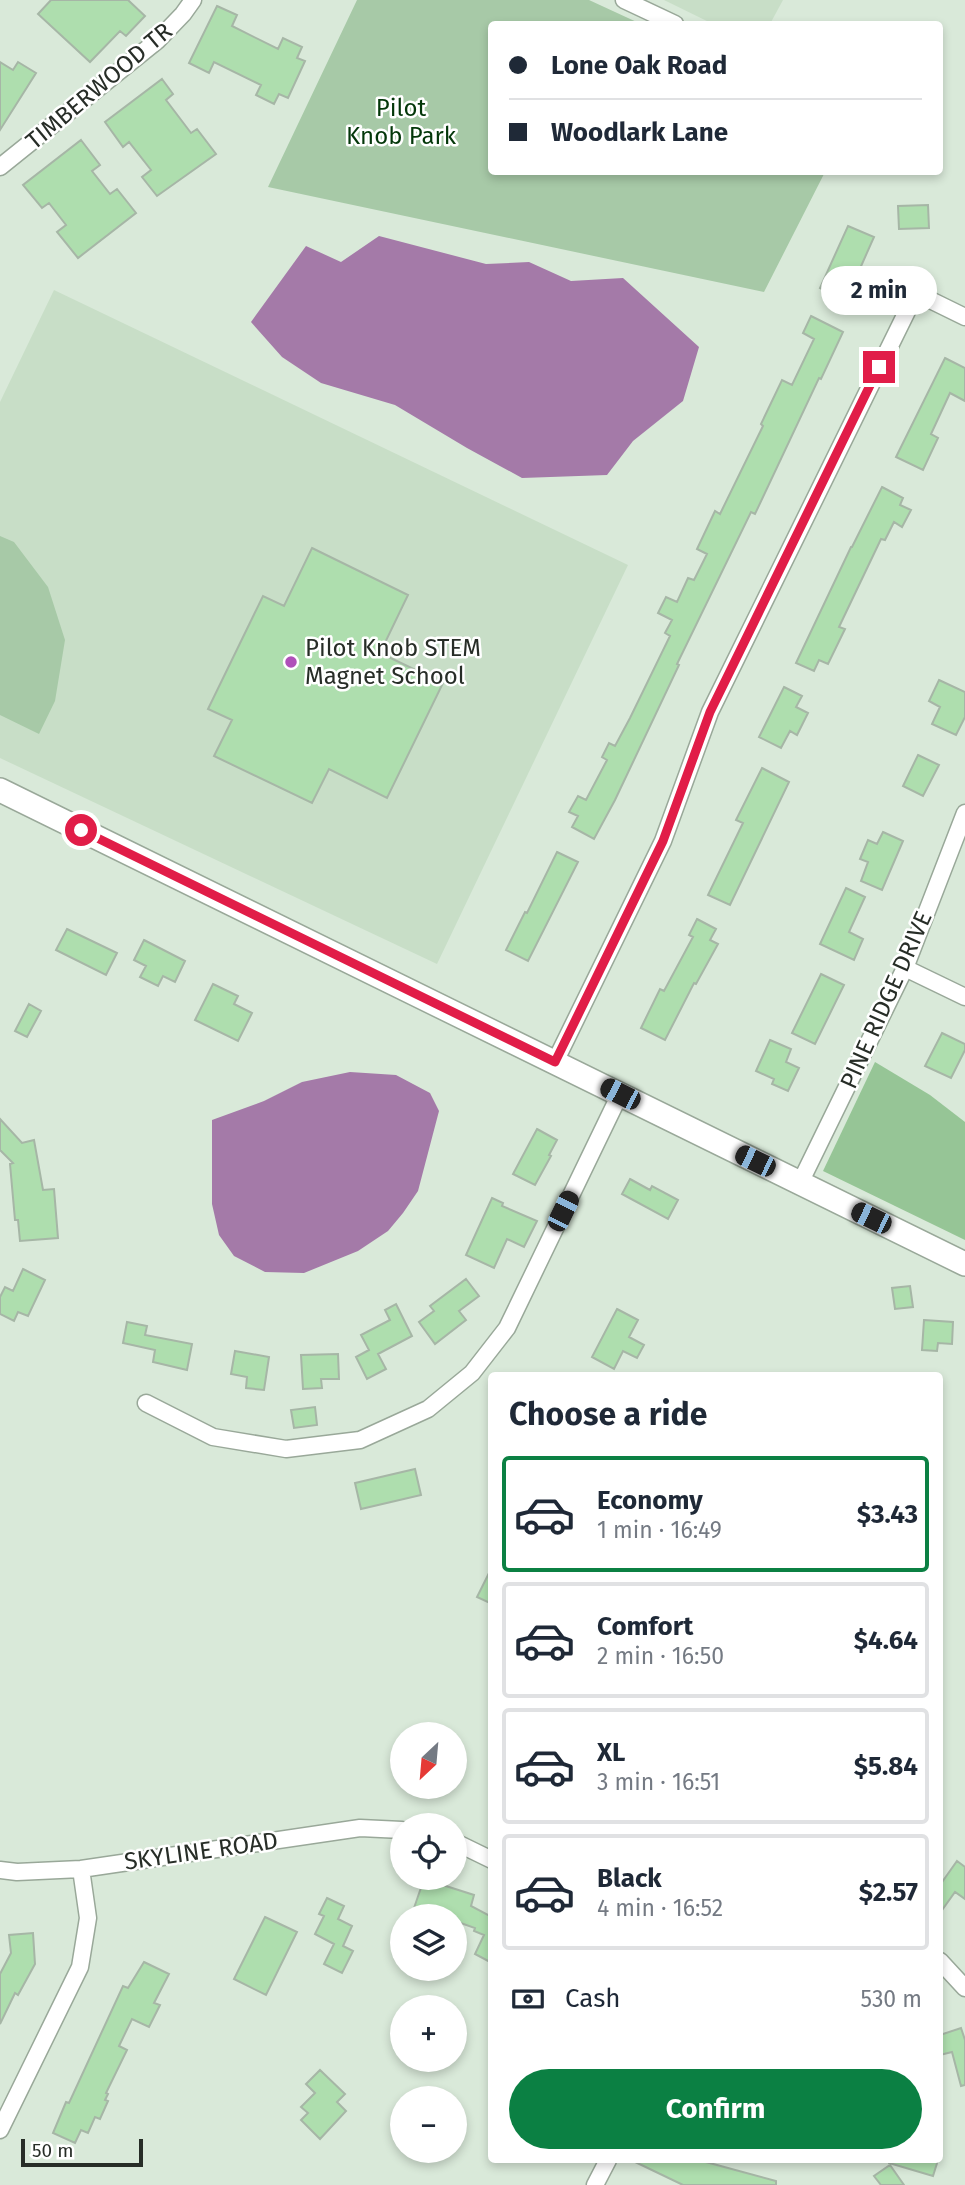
<!DOCTYPE html>
<html lang="en">
<head>
<meta charset="utf-8">
<style>
	:root { --surface:#fff; --page:#f6f6f7; --text:#1f2937; --muted:#747a83; --line:#e0e1e3; --accent:#0b8043 }
	body { margin:0; font-family:"Fira Sans",sans-serif; background:var(--page); color:var(--text); height:100vh; display:flex; flex-direction:column; font-size:26px; white-space:nowrap }
	* { box-sizing:border-box; margin:0 }
	p { font-size:23px; color:var(--muted) }
	.icon { flex:none; width:38px; height:38px; fill:none; stroke:currentColor; stroke-width:2; stroke-linecap:round; stroke-linejoin:round }
	.map { position:relative; flex:1; overflow:hidden }
	.panel { position:absolute; left:488px; top:1372px; width:455px; height:791px; display:flex; flex-direction:column; background:var(--surface); border-radius:7px; box-shadow:0 4px 10px #0003 }
	.panel>* { flex:none }
	.hud { position:absolute; left:488px; top:21px; width:455px; height:154px; border-radius:7px; box-shadow:0 4px 10px #0003; display:grid; align-content:center; height:154px; padding:0 21px; background:var(--surface) }
	.needle { width:46px; rotate:206deg }
	.tools { position:absolute; left:390px; top:1722px; display:grid; gap:14px }
	.tools a { display:grid; place-items:center; width:77px; height:77px; border-radius:50%; background:var(--surface); box-shadow:0 4px 10px #0003; font-size:35px }
	.scale { position:absolute; left:21px; bottom:18px; width:122px; box-sizing:border-box; padding-left:7px; border:4px solid #272d27; border-top:0; font-size:19px; line-height:24px; white-space:nowrap; color:#272d27; -webkit-text-stroke:5px #fff; paint-order:stroke }
	.end { position:absolute; width:32px; height:32px; margin:-16px; border:9px solid #e11d48; background:#fff; box-shadow:0 0 0 4px #fff }
	.from { border-radius:50% }
	.bubble { position:absolute; height:49px; border-radius:24px; background:var(--surface); box-shadow:0 4px 10px #0003; font-size:23px; font-weight:700; line-height:49px; text-align:center }
	.car { position:absolute; width:21px; height:42px; margin:-21px -10px; border-radius:9px; box-shadow:0 0 5px 2px #0007; background:linear-gradient(#222 24%,#8ab4d8 0 40%,#222 0 76%,#8ab4d8 0 86%,#222 0) }
	.hud b { display:flex; align-items:center; gap:24px; height:66px; font-size:26px }
	.hud b+b { border-top:2px solid var(--line) }
	.hud i { width:18px; height:18px; background:var(--text) }
	ul { padding:0; list-style:none }
	li { display:flex; align-items:center; gap:21px; height:116px; margin:0 14px 10px; padding:0 7px; border:4px solid var(--line); border-radius:7px }
	li div { flex:1 }
	li b { display:block; font-size:26px }
	li em { font-style:normal; font-weight:700 }
	li.on { border-color:var(--accent) }
	li>.icon { width:63px; height:63px; stroke-width:1.5 }
	h2 { padding:0 21px; font-size:32px; line-height:84px }
	.pay { display:flex; align-items:center; gap:18px; height:77px; padding:0 21px; font-size:26px }
	.pay p { margin-inline-start:auto }
	.action { display:flex; gap:14px; margin-top:auto; padding:14px 21px }
	.action a { flex:1; height:80px; border-radius:42px; background:var(--accent); color:#fff; font-size:28px; font-weight:700; line-height:80px; text-align:center }
	.map>svg:first-child { display:block }
	.built { fill:#c8dec7 }
	.green { fill:#a7c9a7 }
	.forest { fill:#96c596 }
	.water { fill:#a47aa8 }
	.building { fill:#aedeae; stroke:#a6b6a6; stroke-width:2 }
	.lines { fill:none; stroke-linecap:round; stroke-linejoin:round }
	.street-casing { stroke:#99a899; stroke-width:19 }
	.secondary-casing { stroke:#99a899; stroke-width:26 }
	.street { stroke:#fff; stroke-width:16 }
	.secondary { stroke:#fff; stroke-width:23 }
	.route { stroke:#e11d48; stroke-width:9 }
	.poi-dot { fill:#af50b9; stroke:#fff; stroke-width:2.5 }
	.labels { text-anchor:middle; stroke-width:5; stroke-linejoin:round; paint-order:stroke }
	.street-label { font-size:24px; fill:#272d27; stroke:#fff }
	.park-label { font-size:24px; fill:#033709; stroke:#fff }
	.poi-label { font-size:24px; fill:#272d27; stroke:#fff; text-anchor:start }
</style>
</head>
<body>
<div class="map">
<svg width="965" height="2185" viewBox="0 0 965 2185">
	<rect width="100%" height="100%" fill="#d9e9d9"/>
	<path class="built" d="M664 0H783L770 24H713Z
		M54 290 628 565 437 964 0 758V402Z"/>
	<path class="green" d="M357 0H589L641 24H492V172H825L764 292 268 187Z
		M0 536 14 542 48 587 65 640 55 701 39 734 0 715Z"/>
	<path class="forest" d="M875 1062 930 1095 965 1122V1240L823 1171Z"/>
	<path class="water" d="M379 236 486 264 529 262 571 281 623 278 699 347 683 401 633 441 607 475 522 478 467 448 395 405 321 383 282 357 251 322 306 246 341 262Z
		M350 1072 396 1075 430 1093 439 1111 418 1191 403 1213 388 1231 358 1251 304 1273 265 1272 234 1256 219 1235 212 1204V1120L264 1101 302 1082Z"/>
	<path class="building" d="M51 0H128L145 16 126 36 120 31 90 62 38 14Z
		M217 6 237 15 232 26 278 49 283 38 302 47 297 58 305 61 288 98 279 94 274 104 256 95 261 85 214 62 209 73 189 63Z
		M0 62 13 70 18 62 36 73 0 130Z
		M162 79 173 94 166 100 191 133 197 129 216 154 157 196 142 177 151 170 129 142 123 147 105 122Z
		M81 140 100 165 92 171 110 194 117 189 136 213 78 258 57 232 66 225 49 203 42 208 23 185Z
		M928 205 929 228 899 229 898 206Z
		M848 226 874 237 858 273 861 274 847 302 820 288Z
		M811 316 843 332 821 379 819 378 755 514 751 512 677 664 679 665 615 800 594 839 572 827 578 816 569 812 578 796 586 800 607 760 602 757 609 743 615 746 630 718 670 636 665 633 672 620 658 613 666 597 677 602 688 578 694 580 707 554 697 549 715 511 720 514 763 426 761 424 782 380 792 385 814 339 803 333Z
		M945 358 965 368V401L950 393 931 434 938 438 923 470 896 457Z
		M882 487 903 498 900 505 911 510 902 527 894 522 885 540 881 539 839 627 845 629 828 664 819 660 814 671 796 663 851 547H852Z
		M312 548 408 595 380 653 443 683 387 798 329 769 312 803 214 756 232 720 208 709 263 596 284 606Z
		M939 680 965 692V717L956 735 932 724 940 707 929 701Z
		M784 687 802 696 796 707 808 713 797 735 790 731 781 748 759 737Z
		M918 755 939 765 923 796 903 786Z
		M762 768 789 782 730 905 708 895 743 823 736 820Z
		M883 832 903 841 882 890 861 881 868 862 860 859 868 840 877 844Z
		M557 852 578 862 528 961 506 950 525 912 527 913Z
		M846 888 865 897 849 932 863 939 854 960 820 944Z
		M697 919 716 929 710 940 718 944 696 984 694 983 665 1040 641 1028 660 989 664 991 693 937 689 935Z
		M67 929 117 953 106 975 56 950Z
		M144 940 185 961 175 982 163 976 158 986 140 977 146 966 134 960Z
		M821 974 844 985 815 1044 792 1033Z
		M213 984 238 996 234 1004 252 1013 238 1041 195 1020Z
		M29 1004 41 1011 27 1037 15 1031Z
		M942 1033 965 1044V1050L951 1078 925 1066Z
		M770 1040 791 1049 786 1062 799 1068 788 1091 772 1084 774 1079 756 1071Z
		M0 1119 22 1143 34 1140 43 1190 54 1189 58 1238 20 1241 18 1220H15L10 1164 13 1163 0 1150Z
		M537 1129 557 1140 549 1155 551 1156 535 1185 513 1174Z
		M630 1179 650 1190 652 1186 678 1200 668 1219 622 1194Z
		M492 1198 503 1203 502 1206 537 1221 524 1247 507 1239 494 1268 466 1255Z
		M23 1269 45 1280 28 1316 18 1312 14 1321 0 1314V1297L5 1287 13 1291Z
		M466 1279 479 1296 459 1311 466 1320 435 1344 419 1322 434 1311 430 1306Z
		M910 1286 913 1307 895 1309 892 1288Z
		M396 1304 412 1336 378 1354 386 1369 367 1379 356 1357 369 1350 361 1335 390 1320 385 1310Z
		M617 1309 638 1320 629 1337 644 1345 637 1358 623 1351 614 1369 592 1357Z
		M924 1320 953 1322 952 1344 938 1343 937 1351 922 1350Z
		M127 1322 147 1326 145 1335 192 1344 187 1370 153 1362 155 1350 123 1343Z
		M235 1351 269 1357 264 1390 246 1388 247 1377 231 1374Z
		M338 1354 339 1379H321L322 1388 303 1389 301 1355Z
		M315 1407 317 1425 294 1428 291 1410Z
		M415 1469 421 1495 361 1509 355 1483Z
		M492 1567V1604L477 1597Z
		M957 1861 965 1867V1899L955 1892 940 1913V1885Z
		M424 1879 474 1895 471 1906 492 1917V1963L475 1954 484 1935 474 1931 475 1928 455 1921V1916H439L414 1908Z
		M327 1898 344 1906 338 1919 352 1926 343 1946 353 1951 342 1973 324 1964 334 1944 315 1934 324 1916 319 1914Z
		M265 1917 297 1932 266 1995 234 1979Z
		M33 1933 35 1964 18 1995 15 1993 0 2024V1974L11 1953 9 1935Z
		M144 1962 169 1974 154 2003 160 2005 149 2027 132 2019 119 2046 127 2050 106 2093 108 2094 105 2100 108 2101 100 2119 95 2117 88 2133 81 2130 75 2143 53 2133 66 2102 69 2103 123 1986 128 1988Z
		M961 2028 965 2040V2085L961 2086 952 2052 940 2055V2035Z
		M320 2070 345 2094 337 2102 346 2111 320 2139 301 2120 308 2113 301 2107 315 2093 306 2084Z
		M631 2160H707L706 2162 776 2181V2185H683Z
		M889 2160H938L933 2176 889 2163Z
		M890 2165 904 2185H881L874 2176Z"/>
	<g class="lines">
		<g class="street-casing">
			<path id="street" d="M624 0 675 24
				M0 167 158 40 183 14 193 0
				M905 968 965 997
				M555 1062 663 841 710 712 916 293 965 317
				M800 1183 905 968 965 813
				M146 1403 213 1437 286 1449 360 1440 428 1409 472 1373 507 1328 620 1094
				M455 1842 492 1860
				M0 1870 17 1872 81 1869 360 1828 402 1830
				M940 1961 965 1988
				M0 2130 80 1967 88 1918 81 1869
				M595 2185 608 2160"/>
		</g>
		<g class="secondary-casing">
			<path id="secondary" d="M0 790 965 1264"/>
		</g>
		<use href="#street" class="street"/>
		<use href="#secondary" class="secondary"/>
	</g>
	<g class="lines">
		<path class="route" d="M81 830 555 1062 663 841 710 712 879 367"/>
	</g>
	<circle class="poi-dot" cx="291" cy="662" r="7"/>
	<g class="labels">
		<g class="street-label">
			<text transform="translate(99 86) rotate(-40)" y="8">TIMBERWOOD TR</text>
			<text transform="translate(886 1000) rotate(-66)" y="8">PINE RIDGE DRIVE</text>
			<text transform="translate(201 1851) rotate(-8)" y="8">SKYLINE ROAD</text>
		</g>
		<g class="park-label">
			<text x="401" y="116">Pilot<tspan x="401" dy="28">Knob Park</tspan></text>
		</g>
		<g class="poi-label">
			<text x="305" y="656">Pilot Knob STEM<tspan x="305" dy="28">Magnet School</tspan></text>
		</g>
	</g>
</svg>
<div class="tools">
<a><svg class="needle" viewBox="-14 -14 28 28"><path d="M0-13l5 13h-10z" fill="#e53935"/><path d="M0 13l5-13h-10z" fill="#747a83"/></svg></a>
<a><svg class="icon" aria-label="locate" viewBox="0 0 24 24"><circle cx="12" cy="12" r="6"/><path d="M12 2v4M12 18v4M2 12h4M18 12h4"/></svg></a>
<a><svg class="icon" aria-label="layers" viewBox="0 0 24 24"><path d="M12 4l9 5-9 5-9-5zM3 14l9 5 9-5"/></svg></a>
<a>+</a>
<a>−</a>
</div>
<div class="scale">50 m</div>
<i class="end from" style="left:81px;top:830px"></i>
<i class="end" style="left:879px;top:367px"></i>
<div class="bubble" style="left:821px;top:266px;width:116px">2 min</div>
<i class="car" style="left:620px;top:1094px;rotate:297deg"></i>
<i class="car" style="left:755px;top:1161px;rotate:296deg"></i>
<i class="car" style="left:563px;top:1211px;rotate:26deg"></i>
<i class="car" style="left:871px;top:1218px;rotate:296deg"></i>
<div class="hud">
<b><i class="from"></i>Lone Oak Road</b>
<b><i></i>Woodlark Lane</b>
</div>
<section class="panel">
<h2>Choose a ride</h2>
<ul>
<li class="on"><svg class="icon" aria-label="car" viewBox="0 0 24 24"><path d="M5 17H2v-5l4-1 3-4h7l3 4 3 1v5h-3M9 17h6M6 11h13"/><circle cx="7" cy="17" r="2"/><circle cx="17" cy="17" r="2"/></svg><div><b>Economy</b><p>1 min · 16:49</p></div><em>$3.43</em></li>
<li><svg class="icon" aria-label="car" viewBox="0 0 24 24"><path d="M5 17H2v-5l4-1 3-4h7l3 4 3 1v5h-3M9 17h6M6 11h13"/><circle cx="7" cy="17" r="2"/><circle cx="17" cy="17" r="2"/></svg><div><b>Comfort</b><p>2 min · 16:50</p></div><em>$4.64</em></li>
<li><svg class="icon" aria-label="car" viewBox="0 0 24 24"><path d="M5 17H2v-5l4-1 3-4h7l3 4 3 1v5h-3M9 17h6M6 11h13"/><circle cx="7" cy="17" r="2"/><circle cx="17" cy="17" r="2"/></svg><div><b>XL</b><p>3 min · 16:51</p></div><em>$5.84</em></li>
<li><svg class="icon" aria-label="car" viewBox="0 0 24 24"><path d="M5 17H2v-5l4-1 3-4h7l3 4 3 1v5h-3M9 17h6M6 11h13"/><circle cx="7" cy="17" r="2"/><circle cx="17" cy="17" r="2"/></svg><div><b>Black</b><p>4 min · 16:52</p></div><em>$2.57</em></li>
</ul>
<div class="pay"><svg class="icon" aria-label="cash" viewBox="0 0 24 24"><path d="M3 7h18v10H3z"/><circle cx="12" cy="12" r="2"/></svg>Cash<p>530 m</p></div>
<div class="action"><a>Confirm</a></div>
</section>
</div>
</body>
</html>
